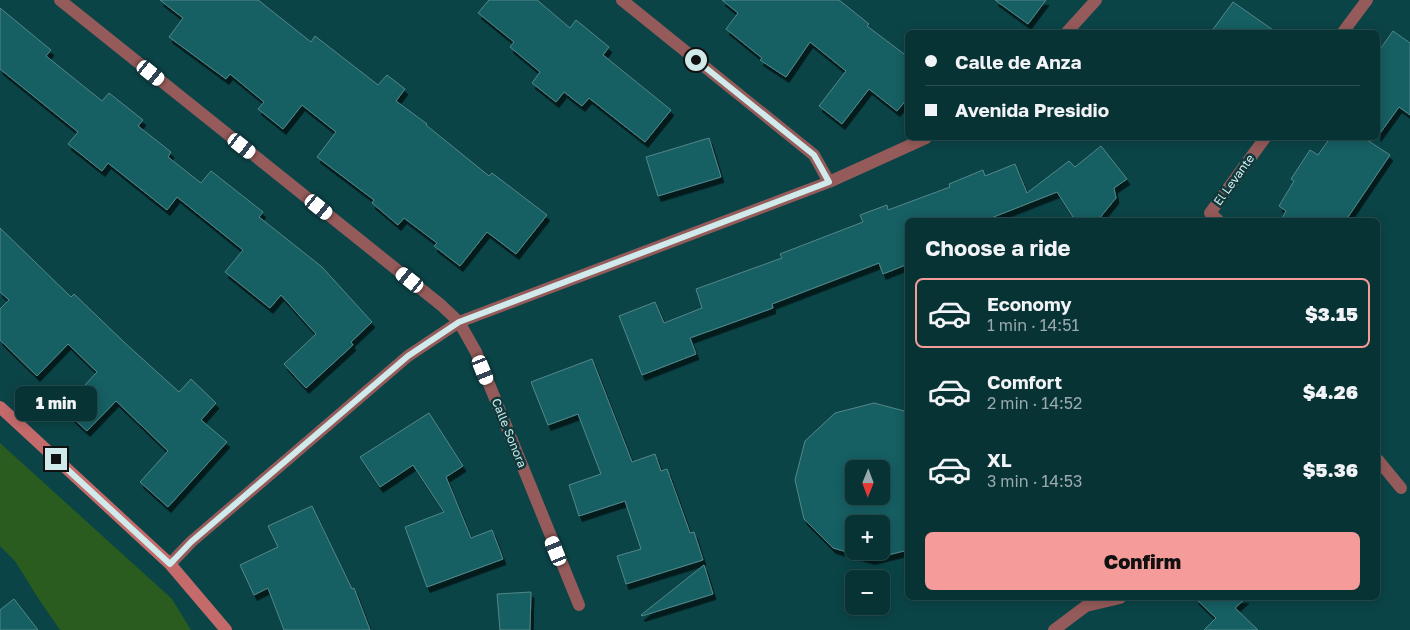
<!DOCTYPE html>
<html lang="en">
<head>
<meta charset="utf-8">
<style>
	:root { --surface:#083335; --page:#113b3d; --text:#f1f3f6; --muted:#98aaad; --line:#294e50; --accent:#f59b9a }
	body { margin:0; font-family:"Golos Text",sans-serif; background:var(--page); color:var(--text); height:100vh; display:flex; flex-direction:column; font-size:19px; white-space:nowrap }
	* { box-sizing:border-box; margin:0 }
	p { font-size:16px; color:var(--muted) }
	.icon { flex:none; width:28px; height:28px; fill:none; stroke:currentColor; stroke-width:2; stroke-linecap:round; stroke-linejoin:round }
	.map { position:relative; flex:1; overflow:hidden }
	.drawer { position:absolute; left:905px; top:218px; width:475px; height:382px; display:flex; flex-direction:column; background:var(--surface); border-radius:8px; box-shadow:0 2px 12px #0003,0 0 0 1px var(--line) }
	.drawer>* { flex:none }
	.top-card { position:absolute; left:905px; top:30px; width:475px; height:110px; border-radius:8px; box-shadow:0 2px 12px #0003,0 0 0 1px var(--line); display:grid; align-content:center; height:110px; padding:0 20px; background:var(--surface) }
	.needle { width:32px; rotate:181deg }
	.tools { position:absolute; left:845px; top:460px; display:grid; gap:10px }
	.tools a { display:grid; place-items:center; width:45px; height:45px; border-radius:8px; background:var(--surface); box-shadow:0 2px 12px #0003,0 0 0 1px var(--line); font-size:25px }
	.end { position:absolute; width:22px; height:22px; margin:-11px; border:6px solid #d0eaeb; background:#111; box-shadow:0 0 0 2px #111 }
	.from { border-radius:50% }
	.bubble { position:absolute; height:35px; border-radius:8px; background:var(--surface); box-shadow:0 2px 12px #0003,0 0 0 1px var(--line); font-size:16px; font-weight:800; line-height:35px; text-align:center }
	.car { position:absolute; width:15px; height:30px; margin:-15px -8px; border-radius:6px; box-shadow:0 0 4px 1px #0007; background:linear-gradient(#fff 24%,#345 0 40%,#fff 0 76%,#345 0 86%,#fff 0) }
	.top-card b { display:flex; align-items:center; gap:18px; height:48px; font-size:19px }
	.top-card b+b { border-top:1px solid var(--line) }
	.top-card i { width:12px; height:12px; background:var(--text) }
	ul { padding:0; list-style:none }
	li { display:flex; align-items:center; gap:15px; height:70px; margin:0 10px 8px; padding:0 10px; border:2px solid transparent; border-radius:8px }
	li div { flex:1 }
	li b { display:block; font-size:19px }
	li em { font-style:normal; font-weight:800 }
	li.current { border-color:var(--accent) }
	li>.icon { width:45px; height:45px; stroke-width:1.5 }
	h2 { padding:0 20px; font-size:22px; line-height:60px }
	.button { display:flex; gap:10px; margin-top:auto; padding:10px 20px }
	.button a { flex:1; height:58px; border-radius:8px; background:var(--accent); color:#111; font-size:20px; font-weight:800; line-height:58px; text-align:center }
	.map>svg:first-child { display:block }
	.green { fill:#295c1e }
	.building { fill:#195f63; stroke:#53878a; fill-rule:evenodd; filter:url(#shadow) }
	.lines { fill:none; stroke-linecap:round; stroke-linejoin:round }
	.street { stroke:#955b5a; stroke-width:12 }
	.secondary { stroke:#c56a6b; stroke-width:12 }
	.route { stroke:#d0eaeb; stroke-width:6 }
	.labels { text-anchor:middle; stroke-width:5; stroke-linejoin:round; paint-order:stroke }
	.street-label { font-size:12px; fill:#d0eaeb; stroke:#0f383a }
</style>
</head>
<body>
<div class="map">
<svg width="1410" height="630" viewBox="0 0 1410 630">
	<defs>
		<filter id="shadow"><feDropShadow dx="3" dy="5.5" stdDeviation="0" flood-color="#0009"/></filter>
	</defs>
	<rect width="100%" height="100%" fill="#0b4447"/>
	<path class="green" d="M0 443 172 599 191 630H60L40 601 15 561 0 546Z"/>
	<path class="building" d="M160 0H258L311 42 315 36 378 85 387 75 405 89 396 101 427 124 426 125 489 176 492 173 547 215 516 254 487 232 460 266 434 246 437 243 404 218 398 225 372 203 374 200 317 157 336 132 302 105 283 129 258 109 264 102 230 74 226 79 169 37 183 18Z
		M489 0H537L570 28 576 20 609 47 603 55 671 110 645 142 589 98 582 106 564 92 556 102 532 83 540 72 510 47 514 42 478 13Z
		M722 0H839L869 24 867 26 908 57V98L897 111 869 89 842 124 819 106 846 71 810 42 786 77 760 60 762 58 726 29 738 13Z
		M995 0H1046L1028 24Z
		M1233 2 1276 32H1211Z
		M0 8 51 50 46 56 102 101 109 93 143 120 138 126 171 152 168 157 201 183 211 171 263 212 259 217 322 267 372 322 351 342 353 345 306 388 284 364 316 334 281 295 270 308 225 272 243 250 177 197 167 210 108 163 102 171 68 144 78 132 0 69Z
		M1393 31 1410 43V115L1399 107 1378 136V52Z
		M709 138 721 177 658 196 646 157Z
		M1330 138H1364L1390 155 1346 220H1281L1286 211 1279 206 1294 181 1291 179 1310 150 1318 155Z
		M1101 146 1127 179 1114 188 1116 198 1098 220H1075L1057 192 986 220H908V264L883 274 879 263 772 304 773 308 690 338 696 354 642 375 619 316 655 302 664 323 702 308 696 289 782 258 780 254 863 222 860 215 887 205 888 210 950 187 949 184 983 170 985 176 1015 164 1027 193 1069 161 1075 167Z
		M0 228 71 297 74 294 125 343 179 392 191 379 216 403 201 420 227 442 168 507 140 482 168 451 116 401 87 431 63 409 97 372 68 344 37 376 0 340V309L9 300 0 292Z
		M592 359 632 462 655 454 661 471 667 469 690 533 694 532 703 560 626 584 617 556 641 549 625 501 579 516 569 485 601 474 578 414 548 425 531 382Z
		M874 403 908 412V550L872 559 833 548 804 519 795 480 805 441 835 413ZM854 469H881V496H854ZM854 524H881V551H854Z
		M429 413 463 466 446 477 471 538 492 530 503 559 427 587 405 527 444 512 413 465 380 487 360 457Z
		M312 506 352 589 354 588 370 630H284L268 588 254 595 240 565 278 547 268 526Z
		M704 565 713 594 642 616 641 615Z
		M531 592 530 630H500L497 594Z
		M1195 598H1246L1235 608 1258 630H1204L1216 618Z
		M14 599 38 630H0V610Z"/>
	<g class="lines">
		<path class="street" d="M60 0 441 305 459 322 476 352 579 605
			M622 0 814 155 829 182
			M1067 32 1096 0
			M1343 32 1367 0
			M1218 220 1210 213 1265 138
			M1378 460 1401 488
			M170 564 191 542 408 356 459 322 829 182 926 138
			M1054 630 1086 606 1120 598"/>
		<path class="secondary" d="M0 407 170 564 226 630"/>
	</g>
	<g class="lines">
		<path class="route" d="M56 459 170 564 191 542 408 356 459 322 829 182 814 155 696 60"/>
	</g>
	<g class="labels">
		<g class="street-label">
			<text transform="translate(1234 180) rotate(-54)" y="4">El Levante</text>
			<text transform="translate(509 433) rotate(68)" y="4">Calle Sonora</text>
		</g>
	</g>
</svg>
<div class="tools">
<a><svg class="needle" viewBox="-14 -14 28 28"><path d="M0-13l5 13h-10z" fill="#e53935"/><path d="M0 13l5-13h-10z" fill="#98aaad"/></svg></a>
<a>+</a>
<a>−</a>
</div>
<i class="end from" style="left:696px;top:60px"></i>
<i class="end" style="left:56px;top:459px"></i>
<div class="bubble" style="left:15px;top:386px;width:82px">1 min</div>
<i class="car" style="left:151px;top:73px;rotate:129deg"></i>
<i class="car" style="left:242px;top:146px;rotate:128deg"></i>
<i class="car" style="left:319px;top:207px;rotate:129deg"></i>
<i class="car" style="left:410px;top:280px;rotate:309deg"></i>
<i class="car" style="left:483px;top:370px;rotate:158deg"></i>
<i class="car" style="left:556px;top:551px;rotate:338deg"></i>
<div class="top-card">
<b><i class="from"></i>Calle de Anza</b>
<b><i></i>Avenida Presidio</b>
</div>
<section class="drawer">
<h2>Choose a ride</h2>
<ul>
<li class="current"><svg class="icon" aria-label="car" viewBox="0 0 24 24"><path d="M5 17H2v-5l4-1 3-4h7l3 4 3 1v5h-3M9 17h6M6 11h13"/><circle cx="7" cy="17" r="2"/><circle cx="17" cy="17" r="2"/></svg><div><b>Economy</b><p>1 min · 14:51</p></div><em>$3.15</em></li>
<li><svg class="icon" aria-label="car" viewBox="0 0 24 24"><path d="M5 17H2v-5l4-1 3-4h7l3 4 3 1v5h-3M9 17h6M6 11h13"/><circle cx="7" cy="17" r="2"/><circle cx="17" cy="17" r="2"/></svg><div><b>Comfort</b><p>2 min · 14:52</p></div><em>$4.26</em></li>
<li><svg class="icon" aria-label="car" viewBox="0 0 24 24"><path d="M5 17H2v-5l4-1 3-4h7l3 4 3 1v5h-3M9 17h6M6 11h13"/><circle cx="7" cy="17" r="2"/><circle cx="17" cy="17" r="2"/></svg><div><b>XL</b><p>3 min · 14:53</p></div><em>$5.36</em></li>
</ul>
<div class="button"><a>Confirm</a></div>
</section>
</div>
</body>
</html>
